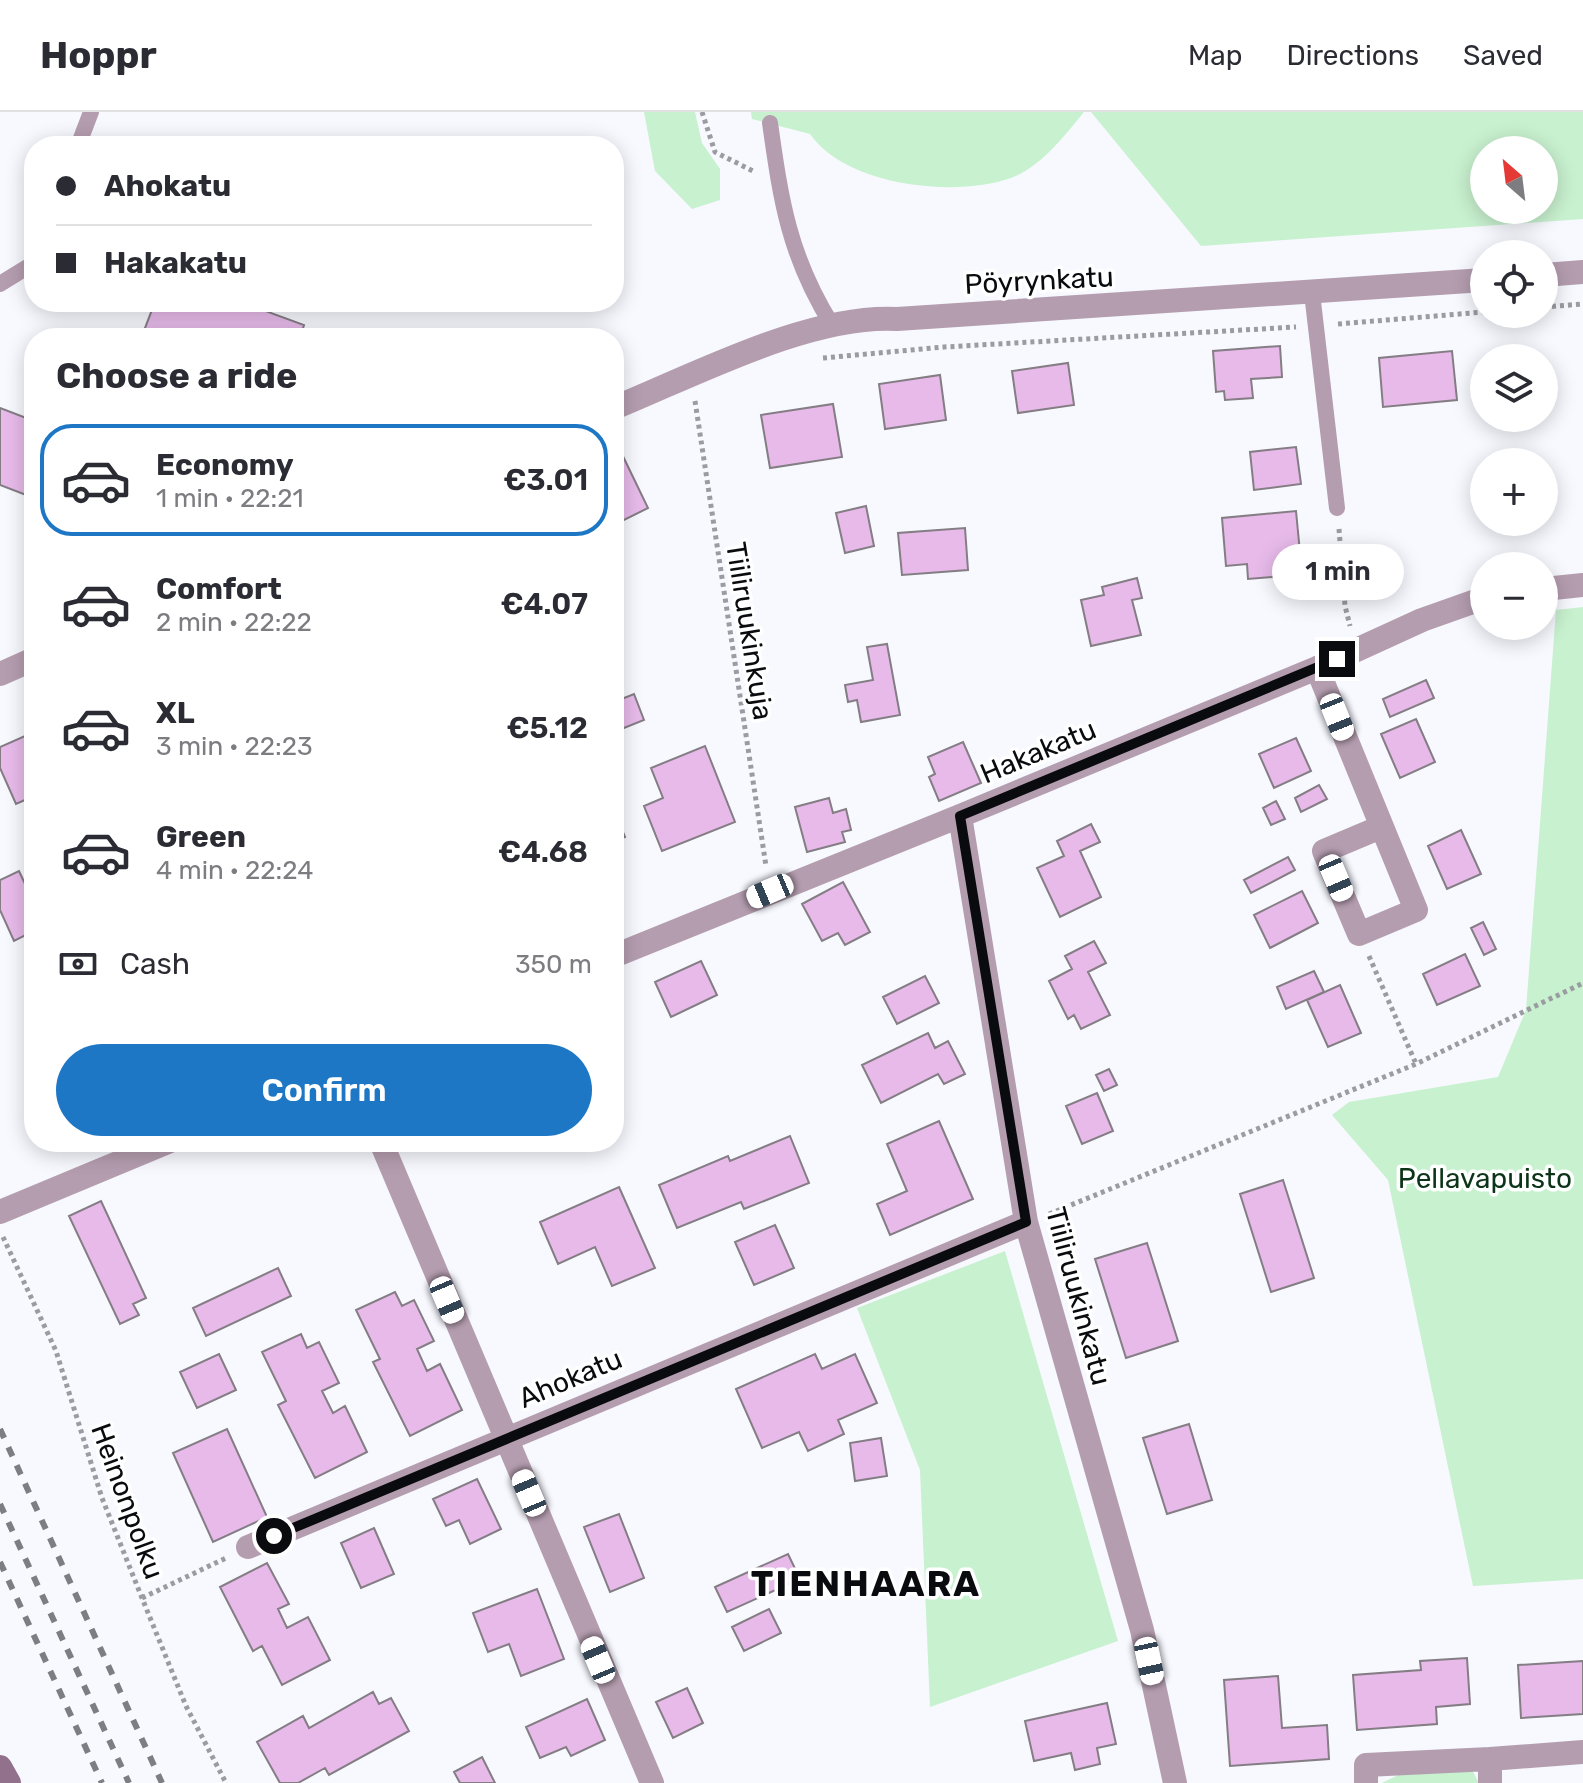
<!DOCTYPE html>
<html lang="en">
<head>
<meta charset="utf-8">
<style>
	:root { --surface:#fff; --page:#f2f2f3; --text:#2b2b33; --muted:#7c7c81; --line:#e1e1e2; --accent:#1d77c4 }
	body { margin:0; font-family:Rubik,sans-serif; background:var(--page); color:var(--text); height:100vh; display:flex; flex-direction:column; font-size:30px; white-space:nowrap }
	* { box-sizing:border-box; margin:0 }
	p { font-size:26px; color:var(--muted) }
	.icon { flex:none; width:44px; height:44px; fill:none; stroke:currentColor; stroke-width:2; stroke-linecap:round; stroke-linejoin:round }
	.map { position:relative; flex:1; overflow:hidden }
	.panel { position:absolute; left:24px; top:216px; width:600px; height:824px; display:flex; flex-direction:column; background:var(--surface); border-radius:32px; box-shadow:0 4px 20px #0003 }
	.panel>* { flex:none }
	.top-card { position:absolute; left:24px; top:24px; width:600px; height:176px; border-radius:32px; box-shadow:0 4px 20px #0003; display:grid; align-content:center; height:176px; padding:0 32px; background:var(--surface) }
	.needle { width:52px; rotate:332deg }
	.tools { position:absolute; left:1470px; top:24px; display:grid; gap:16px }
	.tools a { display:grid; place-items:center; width:88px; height:88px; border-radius:50%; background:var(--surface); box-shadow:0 4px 20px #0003; font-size:40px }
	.end { position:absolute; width:36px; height:36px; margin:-18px; border:10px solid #0a0b0e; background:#fff; box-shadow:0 0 0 4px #fff }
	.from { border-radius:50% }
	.bubble { position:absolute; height:56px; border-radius:28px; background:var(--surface); box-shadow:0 4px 20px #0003; font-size:26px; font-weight:600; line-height:56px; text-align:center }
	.car { position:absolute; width:24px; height:48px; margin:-24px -12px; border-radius:10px; box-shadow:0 0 6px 2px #0007; background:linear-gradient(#fff 24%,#345 0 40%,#fff 0 76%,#345 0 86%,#fff 0) }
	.top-card b { display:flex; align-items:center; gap:28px; height:76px; font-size:30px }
	.top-card b+b { border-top:2px solid var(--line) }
	.top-card i { width:20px; height:20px; background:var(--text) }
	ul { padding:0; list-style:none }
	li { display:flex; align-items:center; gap:24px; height:112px; margin:0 16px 12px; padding:0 16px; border:4px solid transparent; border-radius:32px }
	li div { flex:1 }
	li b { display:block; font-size:30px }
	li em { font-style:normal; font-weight:600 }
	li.current { border-color:var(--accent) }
	li>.icon { width:72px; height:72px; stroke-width:1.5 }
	h2 { padding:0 32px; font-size:36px; line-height:96px }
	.pay { display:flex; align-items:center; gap:20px; height:88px; padding:0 32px; font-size:30px }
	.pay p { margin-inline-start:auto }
	.action { display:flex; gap:16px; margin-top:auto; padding:16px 32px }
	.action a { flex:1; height:92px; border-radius:48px; background:var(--accent); color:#fff; font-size:32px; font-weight:600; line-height:92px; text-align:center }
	header { display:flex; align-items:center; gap:48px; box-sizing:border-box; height:112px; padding:0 40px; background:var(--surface); border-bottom:2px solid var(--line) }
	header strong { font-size:38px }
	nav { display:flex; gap:44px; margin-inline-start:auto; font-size:28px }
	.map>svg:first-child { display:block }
	.green { fill:#c8f1cf; fill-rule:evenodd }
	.building { fill:#e7baea; stroke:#847d84; stroke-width:2 }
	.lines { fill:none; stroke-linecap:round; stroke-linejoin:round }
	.path { stroke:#9b9ca1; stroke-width:5; stroke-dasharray:4 4; stroke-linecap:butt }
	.lane { stroke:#b49daf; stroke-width:16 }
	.street { stroke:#b49daf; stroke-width:24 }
	.secondary { stroke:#91718c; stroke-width:24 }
	.rail { stroke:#7d7e83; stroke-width:6; stroke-dasharray:10 10; stroke-linecap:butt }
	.route { stroke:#0a0b0e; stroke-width:10 }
	.labels { text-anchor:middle; stroke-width:7; stroke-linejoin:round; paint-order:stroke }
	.street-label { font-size:28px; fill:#0a0b0e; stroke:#fff }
	.park-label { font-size:28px; fill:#0c3418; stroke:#fff }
	.district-label { font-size:36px; font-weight:bold; letter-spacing:2px; fill:#0a0b0e; stroke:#fff }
</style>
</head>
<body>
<header>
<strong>Hoppr</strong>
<nav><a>Map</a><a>Directions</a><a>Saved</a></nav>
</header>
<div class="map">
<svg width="1583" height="1671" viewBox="0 0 1583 1671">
	<rect width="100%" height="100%" fill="#f7f9ff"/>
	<path class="green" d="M644 0H695L702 31 720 57V88L692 97 655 59Z
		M751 0H1084C1065 23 1041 55 1011 66 955 86 846 74 810 22L752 7Z
		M1091 0H1583V107L1201 134ZM1544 38V98H1484V38Z
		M1583 495V1467L1473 1474 1388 1068 1332 1003 1349 990 1498 965 1526 898 1556 498Z
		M1005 1139 1118 1529 930 1595 920 1358 857 1196Z
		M1467 1659 1473 1660 1479 1671H1382L1398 1663Z"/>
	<path class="building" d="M155 190H241L304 213 300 226H147L142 224Z
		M1280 234 1282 265 1251 267 1253 286 1225 288 1224 279 1216 280 1213 239Z
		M1452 239 1457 288 1383 295 1379 246Z
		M1068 251 1074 293 1018 301 1012 259Z
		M940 263 946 308 885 317 879 272Z
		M833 292 842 345 770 356 761 303Z
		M0 296 34 309V386L0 373Z
		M1296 335 1301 372 1254 378 1250 340Z
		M619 336 648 396 618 411 614 403V338Z
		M866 394 874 434 845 441 836 401Z
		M1296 399 1301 451 1284 452 1285 464 1248 467 1247 452 1226 454 1222 406Z
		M965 416 968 458 902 463 898 421Z
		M1137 466 1142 486 1132 488 1141 523 1091 534 1081 488 1104 483 1102 475Z
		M887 532 900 603 861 610 857 588 848 590 845 573 873 568 867 535Z
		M1426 568 1434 586 1390 605 1383 587Z
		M634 582 644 608 614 620V590Z
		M1416 607 1435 650 1400 666 1381 622Z
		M34 620V684L16 692 0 656V635Z
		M1296 626 1311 659 1274 676 1259 642Z
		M963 630 981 671 939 689 929 665 935 662 928 645Z
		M705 634 735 710 662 739 644 694 663 686 651 656Z
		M1319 673 1327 687 1301 700 1295 686Z
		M829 686 833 701 846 697 851 718 842 720 845 730 807 740 795 695Z
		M1276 689 1285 707 1271 713 1263 696Z
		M614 698 625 725 614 730Z
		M1091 712 1100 730 1080 739 1101 785 1060 805 1037 756 1064 744 1057 729Z
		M1461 718 1481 762 1447 777 1428 734Z
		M1288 745 1295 758 1251 781 1244 768Z
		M19 759 34 791V819L14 829 0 798V768Z
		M843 770 870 820 845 833 838 821 822 829 802 792Z
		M1302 779 1318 811 1270 836 1254 803Z
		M1483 810 1496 837 1484 843 1471 816Z
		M1094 829 1106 851 1088 860 1110 903 1081 917 1074 903 1068 907 1049 869 1072 857 1065 844Z
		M1465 842 1480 874 1437 893 1423 862Z
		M701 849 717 883 671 905 655 870Z
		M1314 859 1324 880 1286 897 1277 875Z
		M925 864 939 891 897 912 883 885Z
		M1340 873 1361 921 1328 935 1307 888Z
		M928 921 935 936 948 929 965 962 944 972 938 962 881 991 862 953Z
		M1109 957 1117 973 1104 979 1096 963Z
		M1097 981 1113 1019 1082 1032 1066 994Z
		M939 1009 973 1087 890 1123 877 1092 907 1079 887 1032Z
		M790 1024 809 1071 744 1097 741 1090 677 1116 659 1073 728 1044 730 1049Z
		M1283 1068 1314 1166 1271 1180 1240 1082Z
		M619 1075 655 1156 612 1174 595 1135 558 1152 540 1110Z
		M101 1089 146 1186 133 1192 139 1203 120 1212 69 1104Z
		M775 1113 794 1156 754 1173 735 1130Z
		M1147 1131 1178 1229 1126 1246 1095 1147Z
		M278 1156 291 1184 206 1224 193 1196Z
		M395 1180 402 1194 414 1188 434 1229 417 1237 427 1259 440 1252 462 1298 410 1324 373 1250 380 1247 356 1198Z
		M301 1222 307 1236 319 1230 339 1271 322 1279 333 1301 345 1294 367 1340 315 1366 278 1293 286 1289 262 1240Z
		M219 1242 236 1278 197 1296 180 1260Z
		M815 1242 822 1257 855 1242 877 1291 838 1308 844 1322 808 1339 799 1320 762 1336 736 1277Z
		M1189 1312 1212 1388 1167 1402 1143 1326Z
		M227 1317 267 1405 213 1430 173 1341Z
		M881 1326 887 1364 855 1369 850 1331Z
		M477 1367 501 1417 470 1432 459 1408 446 1414 433 1387Z
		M619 1402 644 1466 610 1480 584 1415Z
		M374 1416 394 1462 361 1476 341 1431Z
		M788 1442 800 1467 727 1500 715 1475Z
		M267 1451 289 1492 278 1497 287 1516 308 1505 330 1548 282 1573 262 1534 253 1539 220 1475Z
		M537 1477 564 1547 521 1564 509 1532 488 1540 473 1501Z
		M769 1497 781 1521 744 1539 732 1515Z
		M1467 1546 1470 1592 1436 1595 1437 1612 1357 1618 1353 1563 1421 1558 1420 1549Z
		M1583 1549V1602L1521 1606 1518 1553Z
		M1278 1564 1282 1616 1327 1613 1329 1647 1230 1654 1224 1568Z
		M687 1576 703 1611 673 1626 656 1590Z
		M373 1580 379 1592 391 1586 409 1619 329 1663 325 1656 298 1671H280L257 1630 303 1604 309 1616Z
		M587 1587 605 1628 571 1644 566 1635 540 1646 526 1615Z
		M1107 1591 1116 1632 1097 1636 1100 1652 1075 1658 1071 1641 1034 1649 1025 1609Z
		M482 1645 495 1671H460L454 1660Z"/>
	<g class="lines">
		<path class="path" d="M702 0 715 40 755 60
			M1544 195 1583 192
			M1338 212 1484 200
			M823 246 944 235 1296 215
			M695 289 766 754
			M1339 417 1345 494 1350 514
			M1369 844 1416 952
			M1049 1102 1416 952 1583 871
			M3 1125 56 1239 102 1386 142 1486 186 1594 226 1671
			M142 1486 226 1446"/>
		<path class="lane" d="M770 11C781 89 789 144 832 213
			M78 34 91 0
			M0 172 34 151
			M1312 181 1337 396"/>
		<path class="street" d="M1544 163 1583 160
			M614 296C695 263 810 202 897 207L1484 168
			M1544 477 1583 473
			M1317 556 1416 798 1359 822 1324 739 1381 715
			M0 562 34 547
			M960 704 1026 1110 1142 1518 1175 1671
			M614 844 960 704 1317 556 1422 508 1484 486
			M381 1030 652 1671
			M0 1100 168 1030
			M248 1435 1026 1110
			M1490 1647 1583 1640
			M1366 1671V1653L1490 1647V1671"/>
		<path class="secondary" d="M0 1655 9 1671"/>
		<path class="rail" d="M0 1317 162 1671
			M0 1392 129 1671
			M0 1450 102 1671"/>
	</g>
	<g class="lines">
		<path class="route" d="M274 1424 1026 1110 960 704 1337 547"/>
	</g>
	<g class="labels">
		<g class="street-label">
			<text transform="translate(1039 168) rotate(-3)" y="10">Pöyrynkatu</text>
			<text transform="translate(750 519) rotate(81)" y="10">Tiiliruukinkuja</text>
			<text transform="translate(1038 639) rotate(-23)" y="10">Hakakatu</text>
			<text transform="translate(1079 1184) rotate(75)" y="10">Tiiliruukinkatu</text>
			<text transform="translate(570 1266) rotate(-23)" y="10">Ahokatu</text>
			<text transform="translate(128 1389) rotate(70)" y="10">Heinonpolku</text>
		</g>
		<g class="park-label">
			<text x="1485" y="1076">Pellavapuisto</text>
		</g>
		<g class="district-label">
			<text x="866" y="1484">TIENHAARA</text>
		</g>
	</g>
</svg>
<div class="tools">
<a><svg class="needle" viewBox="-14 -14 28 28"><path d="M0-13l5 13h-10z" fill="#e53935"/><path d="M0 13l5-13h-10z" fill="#7c7c81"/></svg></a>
<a><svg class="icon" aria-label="locate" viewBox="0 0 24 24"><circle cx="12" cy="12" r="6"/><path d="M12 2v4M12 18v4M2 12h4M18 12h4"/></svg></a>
<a><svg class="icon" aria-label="layers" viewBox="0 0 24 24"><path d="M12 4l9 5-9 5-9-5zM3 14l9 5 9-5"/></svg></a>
<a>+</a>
<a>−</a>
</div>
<i class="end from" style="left:274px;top:1424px"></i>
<i class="end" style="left:1337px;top:547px"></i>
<div class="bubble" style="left:1272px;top:432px;width:132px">1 min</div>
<i class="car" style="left:1337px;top:605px;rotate:158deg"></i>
<i class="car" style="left:1336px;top:766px;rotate:157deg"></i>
<i class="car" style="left:770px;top:779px;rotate:247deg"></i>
<i class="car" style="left:447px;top:1188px;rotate:157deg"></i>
<i class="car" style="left:529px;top:1381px;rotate:337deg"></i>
<i class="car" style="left:598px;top:1548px;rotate:337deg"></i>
<i class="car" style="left:1149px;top:1549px;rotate:168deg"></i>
<div class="top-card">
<b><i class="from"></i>Ahokatu</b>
<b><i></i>Hakakatu</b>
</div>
<section class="panel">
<h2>Choose a ride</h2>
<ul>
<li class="current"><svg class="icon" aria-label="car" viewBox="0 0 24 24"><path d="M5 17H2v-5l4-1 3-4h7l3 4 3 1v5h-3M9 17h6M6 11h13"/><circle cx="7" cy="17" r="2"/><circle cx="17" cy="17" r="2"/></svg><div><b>Economy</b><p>1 min · 22:21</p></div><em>€3.01</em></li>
<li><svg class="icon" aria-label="car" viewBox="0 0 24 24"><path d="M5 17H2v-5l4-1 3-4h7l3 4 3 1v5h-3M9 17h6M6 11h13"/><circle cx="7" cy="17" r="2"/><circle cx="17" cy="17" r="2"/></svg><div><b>Comfort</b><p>2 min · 22:22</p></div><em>€4.07</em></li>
<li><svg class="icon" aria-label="car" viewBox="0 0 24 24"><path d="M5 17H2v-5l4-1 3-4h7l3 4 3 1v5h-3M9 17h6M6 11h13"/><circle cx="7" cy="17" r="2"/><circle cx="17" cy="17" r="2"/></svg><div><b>XL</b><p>3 min · 22:23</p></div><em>€5.12</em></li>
<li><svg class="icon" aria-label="car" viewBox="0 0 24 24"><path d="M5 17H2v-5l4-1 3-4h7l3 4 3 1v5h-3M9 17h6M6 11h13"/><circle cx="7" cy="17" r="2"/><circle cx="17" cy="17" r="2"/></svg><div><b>Green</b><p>4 min · 22:24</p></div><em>€4.68</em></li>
</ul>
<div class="pay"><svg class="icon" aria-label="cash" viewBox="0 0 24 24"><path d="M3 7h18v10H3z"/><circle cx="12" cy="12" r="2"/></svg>Cash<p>350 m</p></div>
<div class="action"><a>Confirm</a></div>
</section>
</div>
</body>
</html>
